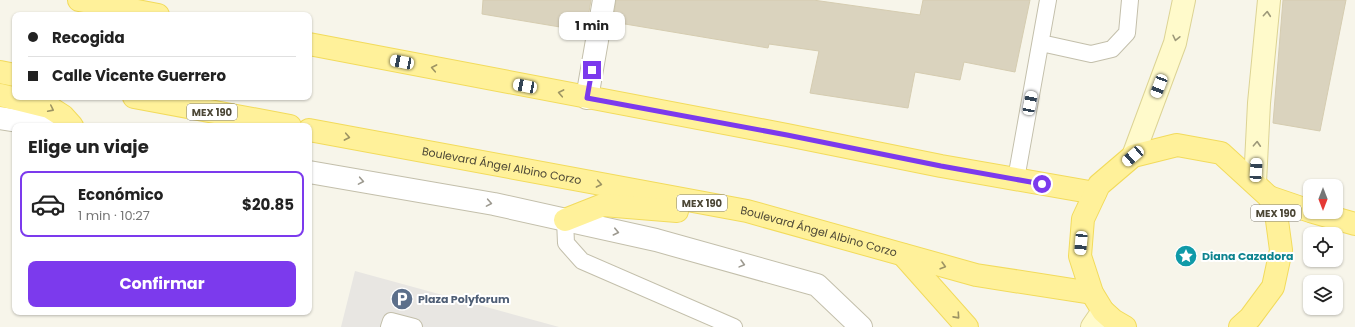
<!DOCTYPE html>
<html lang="es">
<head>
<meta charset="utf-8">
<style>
	:root { --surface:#fff; --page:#f6f6f6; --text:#222; --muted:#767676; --line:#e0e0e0; --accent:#7c3aed }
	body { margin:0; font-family:Poppins,sans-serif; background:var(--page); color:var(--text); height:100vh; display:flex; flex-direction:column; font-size:15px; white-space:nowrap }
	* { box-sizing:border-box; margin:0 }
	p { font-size:13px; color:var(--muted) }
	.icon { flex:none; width:22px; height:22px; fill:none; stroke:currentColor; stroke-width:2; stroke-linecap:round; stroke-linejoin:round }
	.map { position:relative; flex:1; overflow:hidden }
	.sheet { position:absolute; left:12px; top:123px; width:300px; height:192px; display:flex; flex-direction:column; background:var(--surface); border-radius:8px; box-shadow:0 1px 3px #0004 }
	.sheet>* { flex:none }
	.hud { position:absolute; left:12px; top:12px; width:300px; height:88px; border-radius:8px; box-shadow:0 1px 3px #0004; display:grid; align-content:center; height:88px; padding:0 16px; background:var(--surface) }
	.needle { width:26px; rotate:180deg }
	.buttons { position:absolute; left:1303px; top:179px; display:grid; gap:8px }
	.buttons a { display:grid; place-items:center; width:40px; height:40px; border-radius:8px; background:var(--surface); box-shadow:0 1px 3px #0004; font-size:20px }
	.end { position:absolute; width:18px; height:18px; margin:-9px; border:5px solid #7c3aed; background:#fff; box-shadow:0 0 0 2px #fff }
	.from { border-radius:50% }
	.bubble { position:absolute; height:28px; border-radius:8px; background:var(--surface); box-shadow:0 1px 3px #0004; font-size:13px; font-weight:700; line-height:28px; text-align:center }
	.car { position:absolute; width:12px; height:24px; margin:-12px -6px; border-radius:5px; box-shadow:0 0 3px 1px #0007; background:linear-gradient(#fff 24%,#345 0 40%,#fff 0 76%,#345 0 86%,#fff 0) }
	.hud b { display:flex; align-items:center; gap:14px; height:38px; font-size:15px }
	.hud b+b { border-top:1px solid var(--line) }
	.hud i { width:10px; height:10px; background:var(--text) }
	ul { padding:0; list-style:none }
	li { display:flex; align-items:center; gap:12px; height:66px; margin:0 8px 6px; padding:0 8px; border:2px solid var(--line); border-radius:8px }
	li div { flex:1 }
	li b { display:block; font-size:15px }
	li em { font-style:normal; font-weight:700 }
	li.current { border-color:var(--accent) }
	li>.icon { width:36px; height:36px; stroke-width:1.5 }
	h2 { padding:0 16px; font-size:18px; line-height:48px }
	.button { display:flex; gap:8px; margin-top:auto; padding:8px 16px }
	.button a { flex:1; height:46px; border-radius:8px; background:var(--accent); color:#fff; font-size:16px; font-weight:700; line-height:46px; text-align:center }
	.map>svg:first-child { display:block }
	.parking { fill:#e8e6e2 }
	.building { fill:#dad3be; stroke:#d5ccb0 }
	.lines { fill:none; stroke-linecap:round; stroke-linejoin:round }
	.lane-casing { stroke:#c3bfab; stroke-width:18 }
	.street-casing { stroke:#c3bfab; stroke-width:24 }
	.secondary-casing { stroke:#dcd394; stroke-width:24 }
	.primary-casing { stroke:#f2db5c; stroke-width:24 }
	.lane { stroke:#fff; stroke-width:16 }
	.street { stroke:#fff; stroke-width:22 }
	.secondary { stroke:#fffacb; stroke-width:22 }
	.primary { stroke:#fff19a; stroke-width:22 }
	.oneway { stroke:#9d9879 }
	.oneway2 { stroke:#9d9463 }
	.oneway3 { stroke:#9d9a90 }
	.route { stroke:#7c3aed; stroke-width:5 }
	.labels { text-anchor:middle; stroke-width:4; stroke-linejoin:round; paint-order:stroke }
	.shield { fill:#fff; stroke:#827e72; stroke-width:1 }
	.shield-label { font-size:10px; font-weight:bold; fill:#4c4736 }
	.street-label { font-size:11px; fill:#4c4736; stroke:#fff }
	.culture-label { font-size:11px; font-weight:bold; fill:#0d838f; stroke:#fff; text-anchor:start }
	.service-label { font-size:11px; font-weight:bold; fill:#4e5e75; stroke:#fff; text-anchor:start }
</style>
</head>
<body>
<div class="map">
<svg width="1355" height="327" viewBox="0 0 1355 327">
	<rect width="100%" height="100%" fill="#f7f5ea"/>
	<path class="parking" d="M355 271 559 327H341Z"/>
	<path class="building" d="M483 0H591L588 18 574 15 572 29 482 14Z
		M616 0H813L920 15 923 0H1030L1015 72 964 62 960 80 915 72 908 108 810 93 819 51 769 44 768 48 613 22Z
		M1283 0H1346L1320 131 1273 123Z"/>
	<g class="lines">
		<g class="lane-casing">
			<path id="lane" d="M1041 43 1091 54 1112 49 1127 33 1130 0
				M1016 179 1048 0
				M565 220 566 243 582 261 734 327
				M389 327 391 321 414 327"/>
		</g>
		<g class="street-casing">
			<path id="street" d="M587 98 604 0
				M0 118 50 126
				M309 172 494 204 656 240 817 285 861 327"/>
		</g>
		<g class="secondary-casing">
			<path id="secondary" d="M1133 156 1175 43 1184 0
				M1255 183 1259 103 1269 0
				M1092 327 1103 311"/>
		</g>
		<g class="primary-casing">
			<g id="primary">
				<path d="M79 0 158 15"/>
				<path d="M309 44 787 135 941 166 1095 193"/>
				<path d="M0 72 15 75"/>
				<path d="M0 95 49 107 63 116 72 126"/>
				<path d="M134 97 290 126"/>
				<path id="s1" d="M309 130 747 211 976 275 1092 293"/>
				<path d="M1269 197 1310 211"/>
				<path d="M1313 212 1355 224"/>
				<path d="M565 220 603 205 677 211"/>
				<path d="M903 255 967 327"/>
				<path d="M1125 327 1113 320 1103 311 1092 293 1080 256 1083 219 1099 185 1133 156 1177 145 1221 153 1269 197 1276 213 1281 250 1273 287 1250 318 1240 327"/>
			</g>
		</g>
		<use href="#lane" class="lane"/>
		<use href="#street" class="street"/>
		<use href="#secondary" class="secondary"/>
		<use href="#primary" class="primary"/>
	</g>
	<defs><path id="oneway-chevron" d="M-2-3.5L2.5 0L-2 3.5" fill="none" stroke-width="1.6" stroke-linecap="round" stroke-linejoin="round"/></defs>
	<g class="oneway">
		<use href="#oneway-chevron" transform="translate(1267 14) rotate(-85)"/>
		<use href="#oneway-chevron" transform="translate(1176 38) rotate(103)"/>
		<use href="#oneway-chevron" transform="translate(1257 144) rotate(-87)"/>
	</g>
	<g class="oneway2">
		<use href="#oneway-chevron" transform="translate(434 68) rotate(-169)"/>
		<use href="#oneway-chevron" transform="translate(561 93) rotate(-169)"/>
		<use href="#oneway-chevron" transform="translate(51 109) rotate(26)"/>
		<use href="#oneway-chevron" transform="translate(347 137) rotate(11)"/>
		<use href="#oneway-chevron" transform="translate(599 184) rotate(11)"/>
		<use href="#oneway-chevron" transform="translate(943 266) rotate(16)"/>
		<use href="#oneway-chevron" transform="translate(957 316) rotate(48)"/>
	</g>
	<g class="oneway3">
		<use href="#oneway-chevron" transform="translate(361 181) rotate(10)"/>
		<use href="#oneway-chevron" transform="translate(489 203) rotate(10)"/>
		<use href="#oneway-chevron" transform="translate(616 232) rotate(13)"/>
		<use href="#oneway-chevron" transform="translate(742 264) rotate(15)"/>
	</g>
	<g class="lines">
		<path class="route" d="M592 70 587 98 787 135 941 166 1042 184"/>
	</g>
	<defs>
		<g id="sight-disc" transform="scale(1.15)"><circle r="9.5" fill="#0f9aa8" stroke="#fff"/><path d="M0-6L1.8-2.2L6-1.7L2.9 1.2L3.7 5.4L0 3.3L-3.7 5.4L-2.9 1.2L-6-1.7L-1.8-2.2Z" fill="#fff"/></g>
		<g id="parking-disc" transform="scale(1.15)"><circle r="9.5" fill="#5c6f8a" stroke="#fff"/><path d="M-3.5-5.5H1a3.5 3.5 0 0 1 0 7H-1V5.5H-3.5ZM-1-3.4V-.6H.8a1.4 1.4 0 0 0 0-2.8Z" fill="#fff"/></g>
	</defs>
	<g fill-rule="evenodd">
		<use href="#sight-disc" x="1186" y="256"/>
		<use href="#parking-disc" x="402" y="299"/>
	</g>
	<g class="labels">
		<g class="shield">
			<rect x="187" y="104" width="50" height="16" rx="3"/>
			<rect x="677" y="195" width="50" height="16" rx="3"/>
			<rect x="1251" y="205" width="50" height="16" rx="3"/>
		</g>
		<g class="shield-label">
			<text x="212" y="116">MEX 190</text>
			<text x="702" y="207">MEX 190</text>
			<text x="1276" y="217">MEX 190</text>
		</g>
		<g class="street-label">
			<text dy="4" stroke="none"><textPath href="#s1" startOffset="196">Boulevard Ángel Albino Corzo</textPath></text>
			<text dy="4" stroke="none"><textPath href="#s1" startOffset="520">Boulevard Ángel Albino Corzo</textPath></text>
		</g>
		<g class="culture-label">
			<text x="1202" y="260">Diana Cazadora</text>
		</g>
		<g class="service-label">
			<text x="418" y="303">Plaza Polyforum</text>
		</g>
	</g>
</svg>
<div class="buttons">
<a><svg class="needle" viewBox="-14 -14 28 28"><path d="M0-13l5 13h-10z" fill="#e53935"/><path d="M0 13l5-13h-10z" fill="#767676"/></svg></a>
<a><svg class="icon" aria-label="locate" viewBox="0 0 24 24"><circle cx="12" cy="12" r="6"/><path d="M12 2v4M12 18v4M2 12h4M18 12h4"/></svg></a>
<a><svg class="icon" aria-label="layers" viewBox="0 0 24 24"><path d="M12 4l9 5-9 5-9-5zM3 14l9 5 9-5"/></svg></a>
</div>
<i class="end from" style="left:1042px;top:184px"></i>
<i class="end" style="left:592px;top:70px"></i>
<div class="bubble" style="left:559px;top:12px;width:66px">1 min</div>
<i class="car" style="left:402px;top:62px;rotate:281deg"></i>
<i class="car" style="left:525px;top:86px;rotate:281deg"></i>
<i class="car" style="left:1159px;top:86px;rotate:201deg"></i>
<i class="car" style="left:1030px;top:103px;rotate:11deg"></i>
<i class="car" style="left:1133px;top:156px;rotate:229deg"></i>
<i class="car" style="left:1256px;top:170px;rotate:3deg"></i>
<i class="car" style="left:1081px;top:243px;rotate:185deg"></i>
<div class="hud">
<b><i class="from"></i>Recogida</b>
<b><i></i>Calle Vicente Guerrero</b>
</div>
<section class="sheet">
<h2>Elige un viaje</h2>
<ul>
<li class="current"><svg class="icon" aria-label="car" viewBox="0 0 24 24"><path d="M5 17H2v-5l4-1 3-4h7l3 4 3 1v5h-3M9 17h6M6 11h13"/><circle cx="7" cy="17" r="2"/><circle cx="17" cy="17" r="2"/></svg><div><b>Económico</b><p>1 min · 10:27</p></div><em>$20.85</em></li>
</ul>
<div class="button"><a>Confirmar</a></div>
</section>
</div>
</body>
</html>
